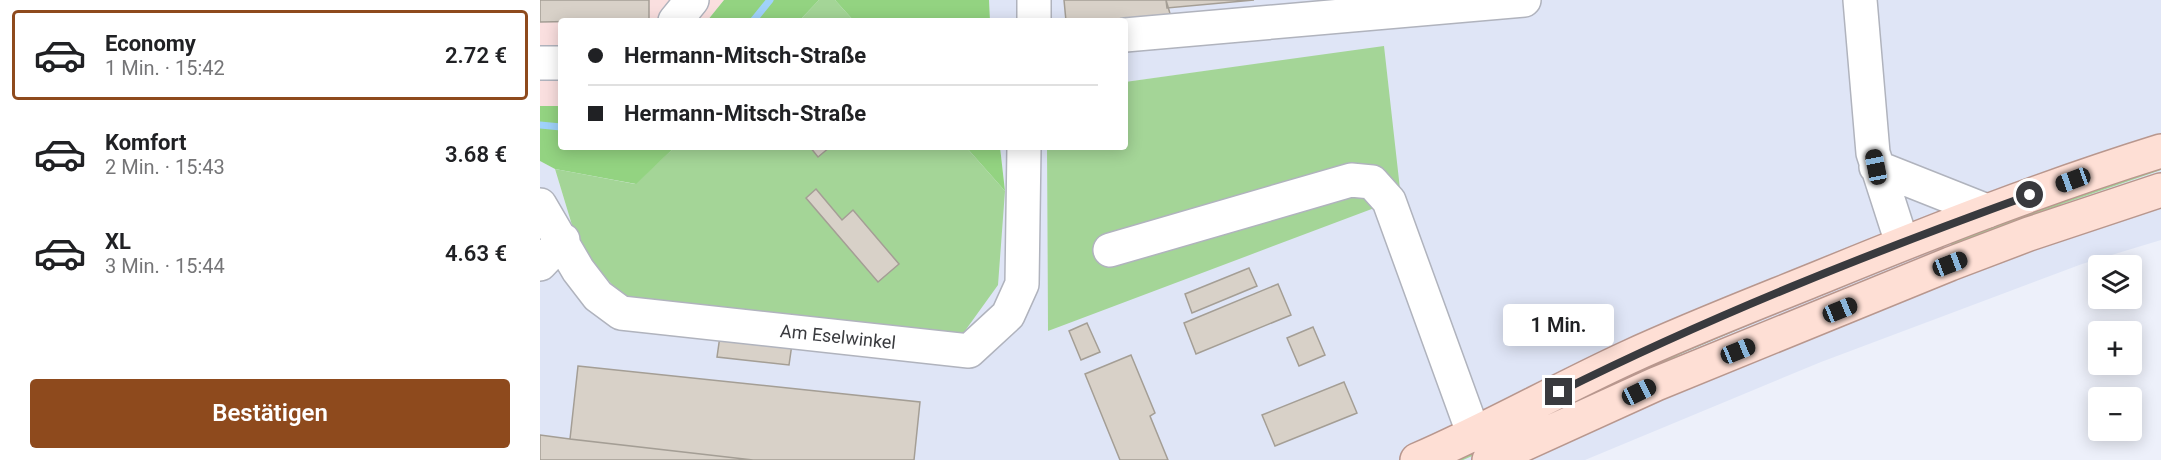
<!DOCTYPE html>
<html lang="de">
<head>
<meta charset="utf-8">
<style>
	:root { --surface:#fff; --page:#f2f2f2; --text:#202124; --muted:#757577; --line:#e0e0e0; --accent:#8e4a1d }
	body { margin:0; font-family:Roboto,sans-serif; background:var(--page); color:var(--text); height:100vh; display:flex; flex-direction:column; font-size:22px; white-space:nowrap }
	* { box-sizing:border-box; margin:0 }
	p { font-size:20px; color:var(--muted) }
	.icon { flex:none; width:33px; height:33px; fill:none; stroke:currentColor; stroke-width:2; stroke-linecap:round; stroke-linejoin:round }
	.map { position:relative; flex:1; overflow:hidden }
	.sheet { display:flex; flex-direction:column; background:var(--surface); width:540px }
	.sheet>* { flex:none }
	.hud { position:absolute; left:18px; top:18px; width:570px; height:132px; border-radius:6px; box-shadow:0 3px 15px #0003; display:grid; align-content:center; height:132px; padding:0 30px; background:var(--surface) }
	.controls { position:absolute; left:1548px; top:255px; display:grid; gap:12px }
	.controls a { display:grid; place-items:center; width:54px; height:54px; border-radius:6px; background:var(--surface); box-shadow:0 3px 15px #0003; font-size:30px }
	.end { position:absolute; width:27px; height:27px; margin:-14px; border:8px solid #393a3e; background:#fff; box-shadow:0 0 0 3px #fff }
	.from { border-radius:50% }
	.bubble { position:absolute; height:42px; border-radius:6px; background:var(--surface); box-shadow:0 3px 15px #0003; font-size:20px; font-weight:600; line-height:42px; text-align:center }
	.car { position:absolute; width:18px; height:36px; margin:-18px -9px; border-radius:8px; box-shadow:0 0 4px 2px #0007; background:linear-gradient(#222 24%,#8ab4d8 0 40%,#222 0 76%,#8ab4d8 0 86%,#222 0) }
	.hud b { display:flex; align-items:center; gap:21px; height:57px; font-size:22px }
	.hud b+b { border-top:2px solid var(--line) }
	.hud i { width:15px; height:15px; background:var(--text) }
	ul { padding:10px 0 0; list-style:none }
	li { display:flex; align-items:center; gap:18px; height:90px; margin:0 12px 9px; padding:0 18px; border:3px solid transparent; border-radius:6px }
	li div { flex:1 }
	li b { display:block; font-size:22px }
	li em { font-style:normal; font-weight:600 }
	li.selected { border-color:var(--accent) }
	li>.icon { width:54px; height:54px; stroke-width:1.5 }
	.button { display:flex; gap:12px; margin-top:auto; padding:12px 30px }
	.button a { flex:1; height:69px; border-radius:6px; background:var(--accent); color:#fff; font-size:24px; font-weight:600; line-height:69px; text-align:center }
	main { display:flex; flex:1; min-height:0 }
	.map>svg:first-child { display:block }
	.built { fill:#dfe5f6 }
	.industrial { fill:#fadfdf }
	.green { fill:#a4d597 }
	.forest { fill:#93d381 }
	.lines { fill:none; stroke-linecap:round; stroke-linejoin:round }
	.stream { stroke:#a0d2fb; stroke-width:7 }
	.building { fill:#d8d1c8; stroke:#a49e95; stroke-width:1.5 }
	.minor-casing { stroke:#b0b3bd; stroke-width:36 }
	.major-casing { stroke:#b8978e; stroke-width:36 }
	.minor { stroke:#fff; stroke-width:33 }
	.major { stroke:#fedfd5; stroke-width:33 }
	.route { stroke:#393a3e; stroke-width:8 }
	.labels { text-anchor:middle; stroke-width:6; stroke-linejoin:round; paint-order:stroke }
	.street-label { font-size:18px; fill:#393a3e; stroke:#fff }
</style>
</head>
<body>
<main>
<section class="sheet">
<ul>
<li class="selected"><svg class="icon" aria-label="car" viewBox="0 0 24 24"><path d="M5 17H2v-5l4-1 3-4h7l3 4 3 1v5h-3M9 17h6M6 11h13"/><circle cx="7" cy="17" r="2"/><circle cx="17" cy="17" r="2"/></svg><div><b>Economy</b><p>1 Min. · 15:42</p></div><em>2.72 €</em></li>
<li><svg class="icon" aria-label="car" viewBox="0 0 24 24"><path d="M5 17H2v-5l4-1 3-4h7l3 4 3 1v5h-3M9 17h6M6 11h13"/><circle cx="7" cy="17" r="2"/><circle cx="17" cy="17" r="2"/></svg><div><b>Komfort</b><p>2 Min. · 15:43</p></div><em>3.68 €</em></li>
<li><svg class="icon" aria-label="car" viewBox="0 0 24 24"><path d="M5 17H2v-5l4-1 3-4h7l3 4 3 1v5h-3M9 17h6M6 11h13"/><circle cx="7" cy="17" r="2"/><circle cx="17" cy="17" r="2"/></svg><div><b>XL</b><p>3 Min. · 15:44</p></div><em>4.63 €</em></li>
</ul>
<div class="button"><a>Bestätigen</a></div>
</section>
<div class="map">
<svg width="1621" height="460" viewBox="0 0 1621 460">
	<rect width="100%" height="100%" fill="#edf0fa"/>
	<path class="built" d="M449 0H1621V240L1542 264 1281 362 1045 460H0V161L15 169 38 245 465 191 460 147H507L508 331 844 47 585 82V21H450Z"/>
	<path class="industrial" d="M0 0H184L167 21H21V106H0Z"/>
	<path class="green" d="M279 0H295L314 21H259Z
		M844 46 861 198 508 331 507 147H585V82Z
		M135 147H426L465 191 458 285 422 335 86 301 38 245 15 169 95 184Z
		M1621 164V170L1522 204 1467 232 1415 253 1408 238Z
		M1302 280 1304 285 1143 353 985 433 923 460H904L1039 394Z"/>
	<path class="forest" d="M184 0H279L259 21H167Z
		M295 0H449L450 21H314Z
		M0 106H21V147H135L96 184 15 169 0 161Z
		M426 147H460L465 191Z"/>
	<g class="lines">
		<path class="stream" d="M213 21 230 0
			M0 125 21 127"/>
	</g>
	<path class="building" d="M0 0H109V20L0 22Z
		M524 0H626L634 27 585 21H526Z
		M626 0H714L627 8Z
		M270 147H290L278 157Z
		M276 189 302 220 313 210 359 264 338 282 266 198Z
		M709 268 717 286 652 313 645 294Z
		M738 284 751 315 656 354 644 323Z
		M547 323 560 352 541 360 529 331Z
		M773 327 785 355 759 366 747 338Z
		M180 336 252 344 249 365 177 357Z
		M591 355 615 413 610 416 628 460H580L545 374Z
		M38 366 380 402 374 460H213L30 439Z
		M804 382 817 413 735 446 722 415Z
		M0 435 30 439 213 460H0Z"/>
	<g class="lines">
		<g class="minor-casing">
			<path id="minor" d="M1320 0 1333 153 1362 243
				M135 21 152 0
				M494 21V0
				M585 35 984 0
				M0 63H21
				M1336 167 1447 211
				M0 205 38 270 58 296 81 313 429 351 468 315 482 284 484 147
				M570 250 811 180 832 182 849 201 934 435
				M0 264 23 240"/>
		</g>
		<g class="major-casing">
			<path id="major" d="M877 460C949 429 1017 390 1089 357 1152 328 1217 303 1281 277 1393 231 1505 187 1621 151
				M949 460 1116 384 1410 264 1489 234 1621 190"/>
		</g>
		<use href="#minor" class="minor"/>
		<use href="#major" class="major"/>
	</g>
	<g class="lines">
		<path class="route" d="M1019 392C1171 316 1330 253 1490 195"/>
	</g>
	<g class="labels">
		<g class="street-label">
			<text transform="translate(298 337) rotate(6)" y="6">Am Eselwinkel</text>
		</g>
	</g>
</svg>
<div class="controls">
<a><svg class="icon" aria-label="layers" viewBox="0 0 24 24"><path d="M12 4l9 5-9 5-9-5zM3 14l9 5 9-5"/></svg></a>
<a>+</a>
<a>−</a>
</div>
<i class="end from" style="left:1490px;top:195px"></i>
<i class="end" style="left:1019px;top:392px"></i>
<div class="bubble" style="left:963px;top:304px;width:111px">1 Min.</div>
<i class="car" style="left:1336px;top:167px;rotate:349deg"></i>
<i class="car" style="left:1533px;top:180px;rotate:250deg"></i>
<i class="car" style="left:1410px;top:264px;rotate:69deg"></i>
<i class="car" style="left:1300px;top:310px;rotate:68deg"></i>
<i class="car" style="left:1198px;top:351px;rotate:68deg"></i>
<i class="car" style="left:1099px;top:392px;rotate:64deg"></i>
<div class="hud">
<b><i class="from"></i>Hermann-Mitsch-Straße</b>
<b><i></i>Hermann-Mitsch-Straße</b>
</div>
</div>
</main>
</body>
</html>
